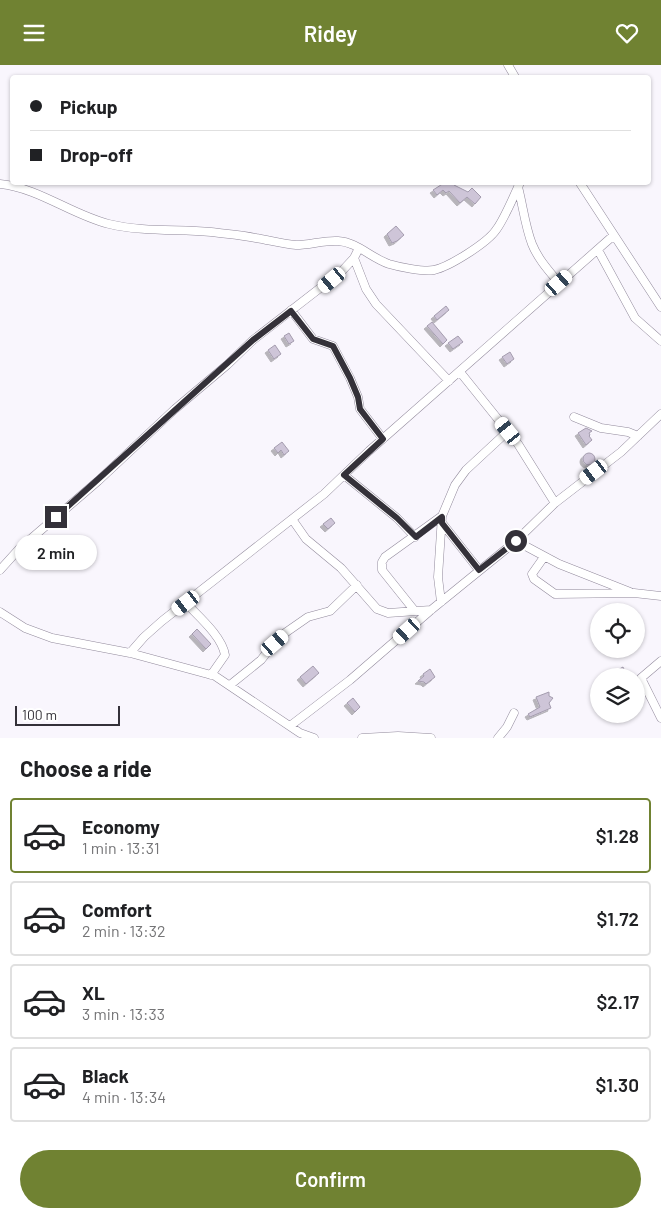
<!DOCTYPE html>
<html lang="en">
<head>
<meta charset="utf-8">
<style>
	:root { --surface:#fff; --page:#f6f6f6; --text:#202124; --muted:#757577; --line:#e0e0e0; --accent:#708232 }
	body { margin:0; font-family:Barlow,sans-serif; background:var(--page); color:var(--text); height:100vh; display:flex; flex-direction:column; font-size:19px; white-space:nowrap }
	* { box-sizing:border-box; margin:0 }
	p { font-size:16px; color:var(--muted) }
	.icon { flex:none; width:28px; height:28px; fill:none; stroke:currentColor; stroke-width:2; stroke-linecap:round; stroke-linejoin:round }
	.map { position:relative; height:673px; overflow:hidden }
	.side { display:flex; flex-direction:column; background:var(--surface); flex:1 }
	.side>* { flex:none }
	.guide { position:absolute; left:10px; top:10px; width:641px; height:110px; border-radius:5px; box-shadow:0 1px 4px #0004; display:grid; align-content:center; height:110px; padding:0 20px; background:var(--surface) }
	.fabs { position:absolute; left:590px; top:538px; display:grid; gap:10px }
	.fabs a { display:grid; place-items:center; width:55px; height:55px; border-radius:50%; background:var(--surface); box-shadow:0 1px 4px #0004; font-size:25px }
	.scale { position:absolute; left:15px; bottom:12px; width:105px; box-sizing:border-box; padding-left:5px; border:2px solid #343139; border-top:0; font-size:14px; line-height:18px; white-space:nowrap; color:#343139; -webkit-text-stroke:4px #fff; paint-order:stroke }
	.end { position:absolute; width:22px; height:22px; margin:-11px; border:6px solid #343139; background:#fff; box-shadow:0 0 0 2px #fff }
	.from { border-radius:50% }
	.bubble { position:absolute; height:35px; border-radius:18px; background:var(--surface); box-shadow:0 1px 4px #0004; font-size:16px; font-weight:600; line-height:35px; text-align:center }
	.car { position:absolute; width:15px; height:30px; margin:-15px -8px; border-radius:6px; box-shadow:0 0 4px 1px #0007; background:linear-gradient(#fff 24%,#345 0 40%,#fff 0 76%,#345 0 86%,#fff 0) }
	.guide b { display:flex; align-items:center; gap:18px; height:48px; font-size:19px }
	.guide b+b { border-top:1px solid var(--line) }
	.guide i { width:12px; height:12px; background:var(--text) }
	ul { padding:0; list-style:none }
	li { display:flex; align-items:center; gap:15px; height:75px; margin:0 10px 8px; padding:0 10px; border:2px solid var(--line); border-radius:5px }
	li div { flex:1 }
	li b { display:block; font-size:19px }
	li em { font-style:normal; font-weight:600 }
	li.current { border-color:var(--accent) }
	li>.icon { width:45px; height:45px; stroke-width:1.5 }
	h2 { padding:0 20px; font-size:22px; line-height:60px }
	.primary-button { display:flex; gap:10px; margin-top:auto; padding:10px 20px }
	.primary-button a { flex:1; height:58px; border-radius:30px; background:var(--accent); color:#fff; font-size:20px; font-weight:600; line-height:58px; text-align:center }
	header { display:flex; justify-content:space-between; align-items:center; height:65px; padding:0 20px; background:var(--accent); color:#fff; font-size:22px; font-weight:600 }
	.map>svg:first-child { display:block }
	.building { fill:#cec5d8; stroke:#a49cae; filter:url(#shadow) }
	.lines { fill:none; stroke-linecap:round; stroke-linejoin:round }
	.minor-casing { stroke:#928a9c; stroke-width:9 }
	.minor { stroke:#fff; stroke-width:8 }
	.route { stroke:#343139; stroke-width:6 }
</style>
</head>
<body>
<header><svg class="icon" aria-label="menu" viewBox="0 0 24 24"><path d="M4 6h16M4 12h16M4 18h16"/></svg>Ridey<svg class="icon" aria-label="heart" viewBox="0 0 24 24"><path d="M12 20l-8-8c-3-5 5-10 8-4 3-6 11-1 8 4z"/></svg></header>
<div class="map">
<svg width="661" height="673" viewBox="0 0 661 673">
	<defs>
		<filter id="shadow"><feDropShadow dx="-3" dy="3" stdDeviation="0" flood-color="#0004"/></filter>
	</defs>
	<rect width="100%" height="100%" fill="#f9f6fd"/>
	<path class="building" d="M444 118H457L454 120 468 127 472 123 481 132 475 139 467 132 460 138 449 126 446 128 443 125 437 130 433 125Z
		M396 161 404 170 397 176 392 178 387 169Z
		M446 241 449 245 437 255 434 251Z
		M432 257 447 275 443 279 427 261Z
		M289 268 294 276 289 279 284 271Z
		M458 271 463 277 453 284 448 278Z
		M275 280 281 289 274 294 268 285Z
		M510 287 514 294 507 299 502 292Z
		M586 363 592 366 589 368 590 370 589 371 592 375 586 380 578 368Z
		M282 377 289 386 284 390 281 385 278 388 274 383Z
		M583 394a6 6 0 1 1 12 0a6 6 0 1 1-12 0Z
		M331 453 335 458 328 464 323 459Z
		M197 564 211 579 206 584 192 569Z
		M313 601 319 608 306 619 300 612Z
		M623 602 626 609 622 611H616L614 607Z
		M430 604 435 612 426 619 424 617 418 616 424 611 423 609Z
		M549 627V631L553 633 549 638 551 643 530 652 528 649 540 642 536 632Z
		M353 633 360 642 355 647 347 638Z"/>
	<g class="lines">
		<g class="minor-casing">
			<path id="minor" d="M508 0 515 12
				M580 118 661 242
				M0 119C39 123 72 150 109 159 143 167 177 164 211 167 226 169 241 170 256 173 269 175 282 179 296 180 310 180 324 175 338 176 357 177 371 193 389 199 399 202 423 207 434 205 449 202 487 178 496 165 505 153 513 132 520 118
				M518 122C523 141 525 161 532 179 538 194 549 206 559 218
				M598 185 635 253 661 276
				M354 193 366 224 376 239 449 316
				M291 245 313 274 333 281 350 313 358 332 360 344 383 374
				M460 307 518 379 555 438
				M574 352 601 363 628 367 638 371
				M344 410 397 453 415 472
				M292 454 306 474 341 503 377 544 388 548 431 545
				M442 458 479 505
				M516 476 559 499 630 527
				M544 492 532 509 534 514 555 529 634 528 661 531
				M0 505 19 484 98 416 175 344 227 300 253 275 342 206 354 193 359 183
				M441 537 438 512 442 451 455 420 466 405 507 367
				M186 538C198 551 222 571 225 590L211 610
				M414 545 382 505V497L385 492 442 451
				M0 547 25 563 52 573 130 588 215 611 300 668 314 673
				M130 588 144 572 162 556 324 429 369 386 614 170
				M661 596 641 613 661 653
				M230 620 261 595 275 577 285 568 308 552 330 546 357 520
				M290 661 350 615 431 545 516 476 555 438 621 387 661 349
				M362 673 398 671 431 673
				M498 673 507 662 514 648"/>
		</g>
		<use href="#minor" class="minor"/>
	</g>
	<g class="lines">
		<path class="route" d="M56 452 253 275 291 246 313 274 333 281 350 313 358 332 360 344 383 374 344 410 397 453 416 472 442 452V458L479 505 516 476"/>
	</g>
</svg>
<div class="fabs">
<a><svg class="icon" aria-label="locate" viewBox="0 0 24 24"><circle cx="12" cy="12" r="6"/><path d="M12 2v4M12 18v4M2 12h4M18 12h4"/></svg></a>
<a><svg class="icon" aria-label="layers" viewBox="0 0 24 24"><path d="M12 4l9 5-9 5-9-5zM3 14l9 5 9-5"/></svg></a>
</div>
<div class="scale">100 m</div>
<i class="end from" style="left:516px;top:476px"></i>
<i class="end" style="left:56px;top:452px"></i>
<div class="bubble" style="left:15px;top:470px;width:82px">2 min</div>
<i class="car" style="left:332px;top:215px;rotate:230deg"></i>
<i class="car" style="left:559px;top:218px;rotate:49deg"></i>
<i class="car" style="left:508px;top:366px;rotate:321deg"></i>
<i class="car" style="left:594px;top:407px;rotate:233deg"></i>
<i class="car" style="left:186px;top:538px;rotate:233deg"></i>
<i class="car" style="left:407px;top:566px;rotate:228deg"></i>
<i class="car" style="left:275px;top:578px;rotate:49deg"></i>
<div class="guide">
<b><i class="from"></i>Pickup</b>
<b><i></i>Drop-off</b>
</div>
</div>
<section class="side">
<h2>Choose a ride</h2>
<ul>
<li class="current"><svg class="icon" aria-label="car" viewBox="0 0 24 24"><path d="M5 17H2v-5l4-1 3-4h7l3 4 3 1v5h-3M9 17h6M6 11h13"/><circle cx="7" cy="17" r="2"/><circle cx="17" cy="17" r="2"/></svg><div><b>Economy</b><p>1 min · 13:31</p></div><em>$1.28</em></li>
<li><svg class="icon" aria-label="car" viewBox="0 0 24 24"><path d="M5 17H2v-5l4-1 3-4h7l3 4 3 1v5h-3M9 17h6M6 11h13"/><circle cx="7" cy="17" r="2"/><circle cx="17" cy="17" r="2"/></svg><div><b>Comfort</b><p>2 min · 13:32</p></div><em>$1.72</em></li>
<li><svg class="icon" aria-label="car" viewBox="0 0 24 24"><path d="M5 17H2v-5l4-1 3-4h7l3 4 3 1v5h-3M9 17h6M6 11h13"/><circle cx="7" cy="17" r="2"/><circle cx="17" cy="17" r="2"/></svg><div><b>XL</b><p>3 min · 13:33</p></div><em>$2.17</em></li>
<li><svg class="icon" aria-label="car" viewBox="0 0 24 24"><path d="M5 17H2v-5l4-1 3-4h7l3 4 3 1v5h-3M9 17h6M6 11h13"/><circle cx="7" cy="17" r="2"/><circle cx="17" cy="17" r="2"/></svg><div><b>Black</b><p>4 min · 13:34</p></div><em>$1.30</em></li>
</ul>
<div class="primary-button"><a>Confirm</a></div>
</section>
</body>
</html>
